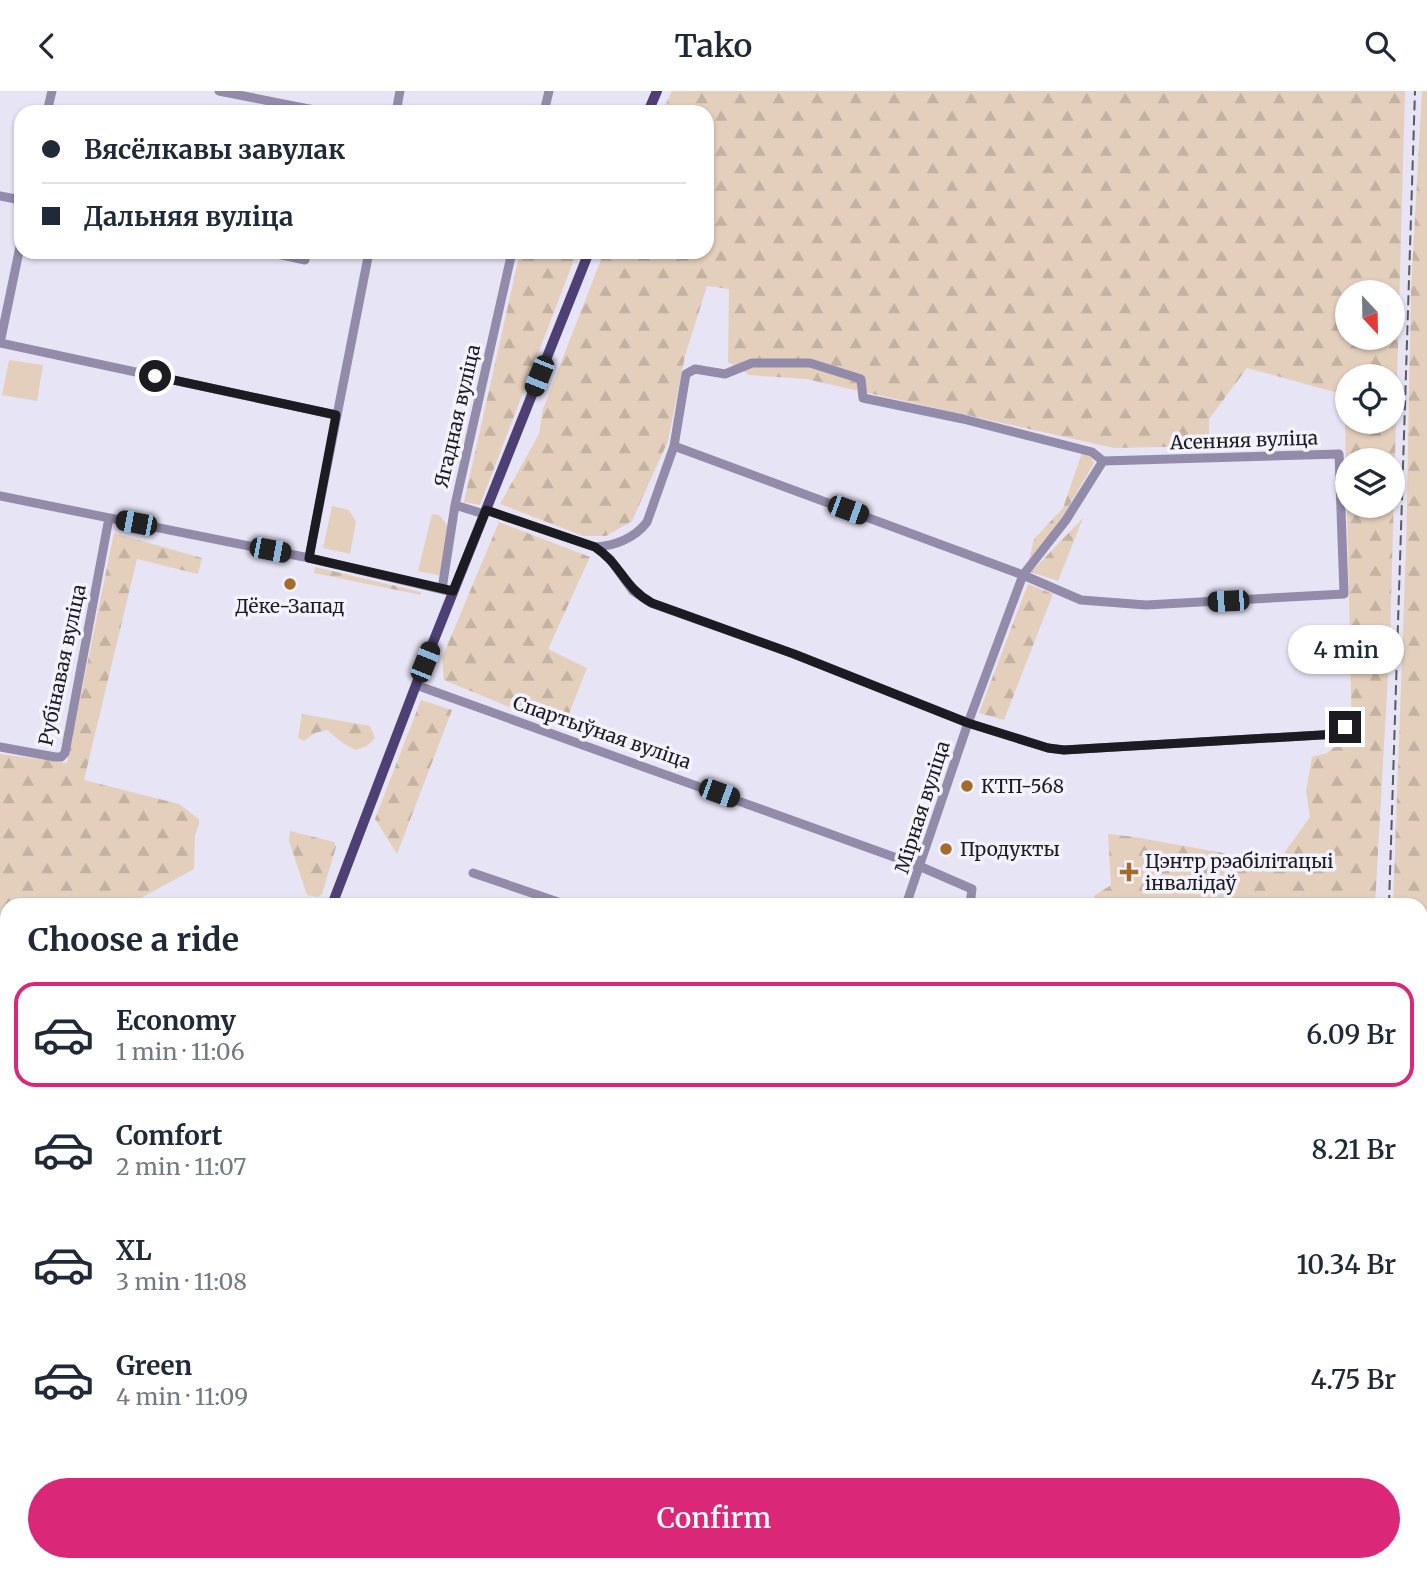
<!DOCTYPE html>
<html lang="en">
<head>
<meta charset="utf-8">
<style>
	:root { --surface:#fff; --page:#f6f6f7; --text:#1f2937; --muted:#747a83; --line:#e0e1e3; --accent:#db2777 }
	body { margin:0; font-family:Merriweather,serif; background:var(--page); color:var(--text); height:100vh; display:flex; flex-direction:column; font-size:26px; white-space:nowrap }
	* { box-sizing:border-box; margin:0 }
	p { font-size:23px; color:var(--muted) }
	.icon { flex:none; width:38px; height:38px; fill:none; stroke:currentColor; stroke-width:2; stroke-linecap:round; stroke-linejoin:round }
	.map { position:relative; flex:1; overflow:hidden }
	.drawer { position:absolute; left:0px; top:807px; width:1428px; height:674px; display:flex; flex-direction:column; background:var(--surface); border-radius:21px 21px 0 0; box-shadow:0 2px 5px #0004 }
	.drawer>* { flex:none }
	.hud { position:absolute; left:14px; top:14px; width:700px; height:154px; border-radius:21px; box-shadow:0 2px 5px #0004; display:grid; align-content:center; height:154px; padding:0 28px; background:var(--surface) }
	.needle { width:46px; rotate:158deg }
	.fabs { position:absolute; left:1335px; top:189px; display:grid; gap:14px }
	.fabs a { display:grid; place-items:center; width:70px; height:70px; border-radius:50%; background:var(--surface); box-shadow:0 2px 5px #0004; font-size:35px }
	.end { position:absolute; width:32px; height:32px; margin:-16px; border:9px solid #1c1b21; background:#fff; box-shadow:0 0 0 4px #fff }
	.from { border-radius:50% }
	.bubble { position:absolute; height:49px; border-radius:24px; background:var(--surface); box-shadow:0 2px 5px #0004; font-size:23px; font-weight:600; line-height:49px; text-align:center }
	.car { position:absolute; width:21px; height:42px; margin:-21px -10px; border-radius:9px; box-shadow:0 0 5px 2px #0007; background:linear-gradient(#222 24%,#8ab4d8 0 40%,#222 0 76%,#8ab4d8 0 86%,#222 0) }
	.hud b { display:flex; align-items:center; gap:24px; height:66px; font-size:26px }
	.hud b+b { border-top:2px solid var(--line) }
	.hud i { width:18px; height:18px; background:var(--text) }
	ul { padding:0; list-style:none }
	li { display:flex; align-items:center; gap:21px; height:105px; margin:0 14px 10px; padding:0 14px; border:4px solid transparent; border-radius:21px }
	li div { flex:1 }
	li b { display:block; font-size:26px }
	li em { font-style:normal; font-weight:600 }
	li.current { border-color:var(--accent) }
	li>.icon { width:63px; height:63px; stroke-width:1.5 }
	h2 { padding:0 28px; font-size:32px; line-height:84px }
	.button { display:flex; gap:14px; margin-top:auto; padding:14px 28px }
	.button a { flex:1; height:80px; border-radius:42px; background:var(--accent); color:#fff; font-size:28px; font-weight:600; line-height:80px; text-align:center }
	header { display:flex; justify-content:space-between; align-items:center; height:91px; padding:0 28px; background:var(--surface); font-size:32px; font-weight:600 }
	.map>svg:first-child { display:block }
	.green { fill:#e4cfbd }
	.forest { fill:url(#forest-firs); fill-rule:evenodd }
	.lines { fill:none; stroke-linecap:round; stroke-linejoin:round }
	.minor { stroke:#928baa; stroke-width:9 }
	.major { stroke:#4e4074; stroke-width:10 }
	.rail { stroke:#5a5962; stroke-width:2; stroke-dasharray:10 5; stroke-linecap:butt }
	.route { stroke:#1c1b21; stroke-width:9 }
	.poi-dot { fill:#a56b2b; stroke:#f4f2fd; stroke-width:2.5 }
	.labels { text-anchor:middle; stroke-width:7; stroke-linejoin:round; paint-order:stroke }
	.street-label { font-size:19px; fill:#1c1b21; stroke:#f4f2fd }
	.poi-label { font-size:19px; fill:#1c1b21; stroke:#f4f2fd; text-anchor:start }
</style>
</head>
<body>
<header><svg class="icon" aria-label="back" viewBox="0 0 24 24"><path d="M15 5l-7 7 7 7"/></svg>Tako<svg class="icon" aria-label="search" viewBox="0 0 24 24"><circle cx="10" cy="10" r="6"/><path d="M15 15l6 6"/></svg></header>
<div class="map">
<svg width="1427" height="1479" viewBox="0 0 1427 1479">
	<defs>
		<pattern id="forest-firs" width="22" height="20" patternUnits="userSpaceOnUse" patternTransform="scale(1.75)"><rect width="22" height="20" fill="#e4cfbd"/><path d="M5 1l3.5 6h-7zM16 11l3.5 6h-7z" fill="#c3b1a2"/></pattern>
	</defs>
	<rect width="100%" height="100%" fill="#e7e4f5"/>
	<path class="green" d="M9 269 43 274 37 310 2 304Z
		M332 415 349 419 356 431 350 463 323 457Z
		M432 423 439 424 449 436 441 485 418 480Z"/>
	<path class="forest" d="M672 0H1405L1390 548 1375 814H1095L1094 805 1111 794 1108 743 1135 746 1277 772 1310 726 1306 700 1312 666 1327 662 1352 642 1345 329 1338 302 1247 277 1209 328V355L1114 357 806 288 749 284 728 271 729 198 707 195 685 265 668 350 632 430 606 445H583L500 413 539 343 543 318 604 161H707V21H662ZM1348 201H1393V247H1348ZM1348 285H1393V331H1348ZM1348 369H1393V415H1348Z
		M1422 0H1427V930H1421V814H1393L1406 459 1411 199Z
		M520 161H577L480 414 464 411Z
		M1082 362 1090 364 1094 372 1059 432 1029 469 1034 448 1063 417Z
		M1083 427 1058 490 1031 481Z
		M499 431 590 466 548 558 587 577 563 638 444 589 442 567Z
		M114 442 202 467 198 483 137 468 84 689 179 713 199 728V734L195 744 194 778 128 814H7V864L0 866V663L67 672Z
		M315 476 421 501V504L314 482Z
		M1028 493 1053 503 1004 629 979 622Z
		M421 609 452 619 397 763 375 728Z
		M302 623 370 635 375 647 367 655 356 659 344 653 327 639 315 642 304 650 298 647Z
		M290 740 334 751 336 756 322 803 318 806 307 804 289 750Z
		M7 905V1474H40L32 1479H0V908Z
		M1421 934H1427V1479H1383V1474H1421Z
		M662 1474H719L716 1479H658Z"/>
	<g class="lines">
		<path class="minor" d="M219 0 324 21
			M47 21 52 0
			M396 21 400 0
			M544 21 549 0
			M0 105 21 109
			M268 161 305 169
			M0 252 336 324
			M0 252 21 151
			M674 355 1023 484 1081 509 1146 514 1344 503 1339 363 1103 370
			M0 405 309 467 453 501
			M455 414 484 423
			M486 419 595 456C615 455 635 447 647 431L674 355 686 283 695 278 725 283 752 272H810L861 288 863 307 963 328 1092 361 1103 370
			M595 456 610 468 633 500 651 512 794 563 968 632 1048 657 1064 659 1338 643 1345 636
			M309 467 369 161
			M442 498 455 414 512 161
			M416 594 919 775 972 798 970 814
			M0 656 55 666H61L65 662 109 427
			M473 782 567 814
			M906 814 968 632 1023 484 1066 429 1103 370
			M93 1474 107 1479
			M556 1474 572 1479
			M72 1479 73 1474
			M732 1479 733 1474"/>
		<path class="major" d="M648 21 657 0
			M332 814 416 594 589 161
			M55 1479 62 1474"/>
		<path class="rail" d="M1389 814 1415 0
			M1341 1479 1343 1474
			M1364 1479V1474"/>
	</g>
	<g class="lines">
		<path class="route" d="M155 285 336 324 309 467 453 500 486 419 595 456C621 473 624 497 652 512L794 563 968 632 1048 657 1064 659 1338 643 1345 636"/>
	</g>
	<g class="poi-dot">
		<circle cx="290" cy="493" r="7"/>
		<circle cx="967" cy="695" r="7"/>
		<circle cx="946" cy="758" r="7"/>
		<path d="M1125.5 770.5h7v7h7v7h-7v7h-7v-7h-7v-7h7z"/>
	</g>
	<g class="labels">
		<g class="street-label">
			<text transform="translate(457 325) rotate(-77)" y="7">Ягадная вуліца</text>
			<text transform="translate(1244 349) rotate(-2)" y="7">Асенняя вуліца</text>
			<text transform="translate(62 574) rotate(-78)" y="7">Рубінавая вуліца</text>
			<text transform="translate(602 641) rotate(19)" y="7">Спартыўная вуліца</text>
			<text transform="translate(922 716) rotate(-72)" y="7">Мірная вуліца</text>
		</g>
		<g class="poi-label">
			<text x="290" y="522" text-anchor="middle">Дёке-Запад</text>
			<text x="981" y="702">КТП-568</text>
			<text x="960" y="765">Продукты</text>
			<text x="1145" y="777">Цэнтр рэабілітацыі<tspan x="1145" dy="22">інвалідаў</tspan></text>
		</g>
	</g>
</svg>
<div class="fabs">
<a><svg class="needle" viewBox="-14 -14 28 28"><path d="M0-13l5 13h-10z" fill="#e53935"/><path d="M0 13l5-13h-10z" fill="#747a83"/></svg></a>
<a><svg class="icon" aria-label="locate" viewBox="0 0 24 24"><circle cx="12" cy="12" r="6"/><path d="M12 2v4M12 18v4M2 12h4M18 12h4"/></svg></a>
<a><svg class="icon" aria-label="layers" viewBox="0 0 24 24"><path d="M12 4l9 5-9 5-9-5zM3 14l9 5 9-5"/></svg></a>
</div>
<i class="end from" style="left:155px;top:285px"></i>
<i class="end" style="left:1345px;top:636px"></i>
<div class="bubble" style="left:1288px;top:534px;width:116px">4 min</div>
<i class="car" style="left:539px;top:285px;rotate:202deg"></i>
<i class="car" style="left:848px;top:419px;rotate:110deg"></i>
<i class="car" style="left:136px;top:432px;rotate:281deg"></i>
<i class="car" style="left:270px;top:459px;rotate:101deg"></i>
<i class="car" style="left:1228px;top:510px;rotate:267deg"></i>
<i class="car" style="left:425px;top:571px;rotate:22deg"></i>
<i class="car" style="left:719px;top:702px;rotate:110deg"></i>
<div class="hud">
<b><i class="from"></i>Вясёлкавы завулак</b>
<b><i></i>Дальняя вуліца</b>
</div>
<section class="drawer">
<h2>Choose a ride</h2>
<ul>
<li class="current"><svg class="icon" aria-label="car" viewBox="0 0 24 24"><path d="M5 17H2v-5l4-1 3-4h7l3 4 3 1v5h-3M9 17h6M6 11h13"/><circle cx="7" cy="17" r="2"/><circle cx="17" cy="17" r="2"/></svg><div><b>Economy</b><p>1 min · 11:06</p></div><em>6.09 Br</em></li>
<li><svg class="icon" aria-label="car" viewBox="0 0 24 24"><path d="M5 17H2v-5l4-1 3-4h7l3 4 3 1v5h-3M9 17h6M6 11h13"/><circle cx="7" cy="17" r="2"/><circle cx="17" cy="17" r="2"/></svg><div><b>Comfort</b><p>2 min · 11:07</p></div><em>8.21 Br</em></li>
<li><svg class="icon" aria-label="car" viewBox="0 0 24 24"><path d="M5 17H2v-5l4-1 3-4h7l3 4 3 1v5h-3M9 17h6M6 11h13"/><circle cx="7" cy="17" r="2"/><circle cx="17" cy="17" r="2"/></svg><div><b>XL</b><p>3 min · 11:08</p></div><em>10.34 Br</em></li>
<li><svg class="icon" aria-label="car" viewBox="0 0 24 24"><path d="M5 17H2v-5l4-1 3-4h7l3 4 3 1v5h-3M9 17h6M6 11h13"/><circle cx="7" cy="17" r="2"/><circle cx="17" cy="17" r="2"/></svg><div><b>Green</b><p>4 min · 11:09</p></div><em>4.75 Br</em></li>
</ul>
<div class="button"><a>Confirm</a></div>
</section>
</div>
</body>
</html>
